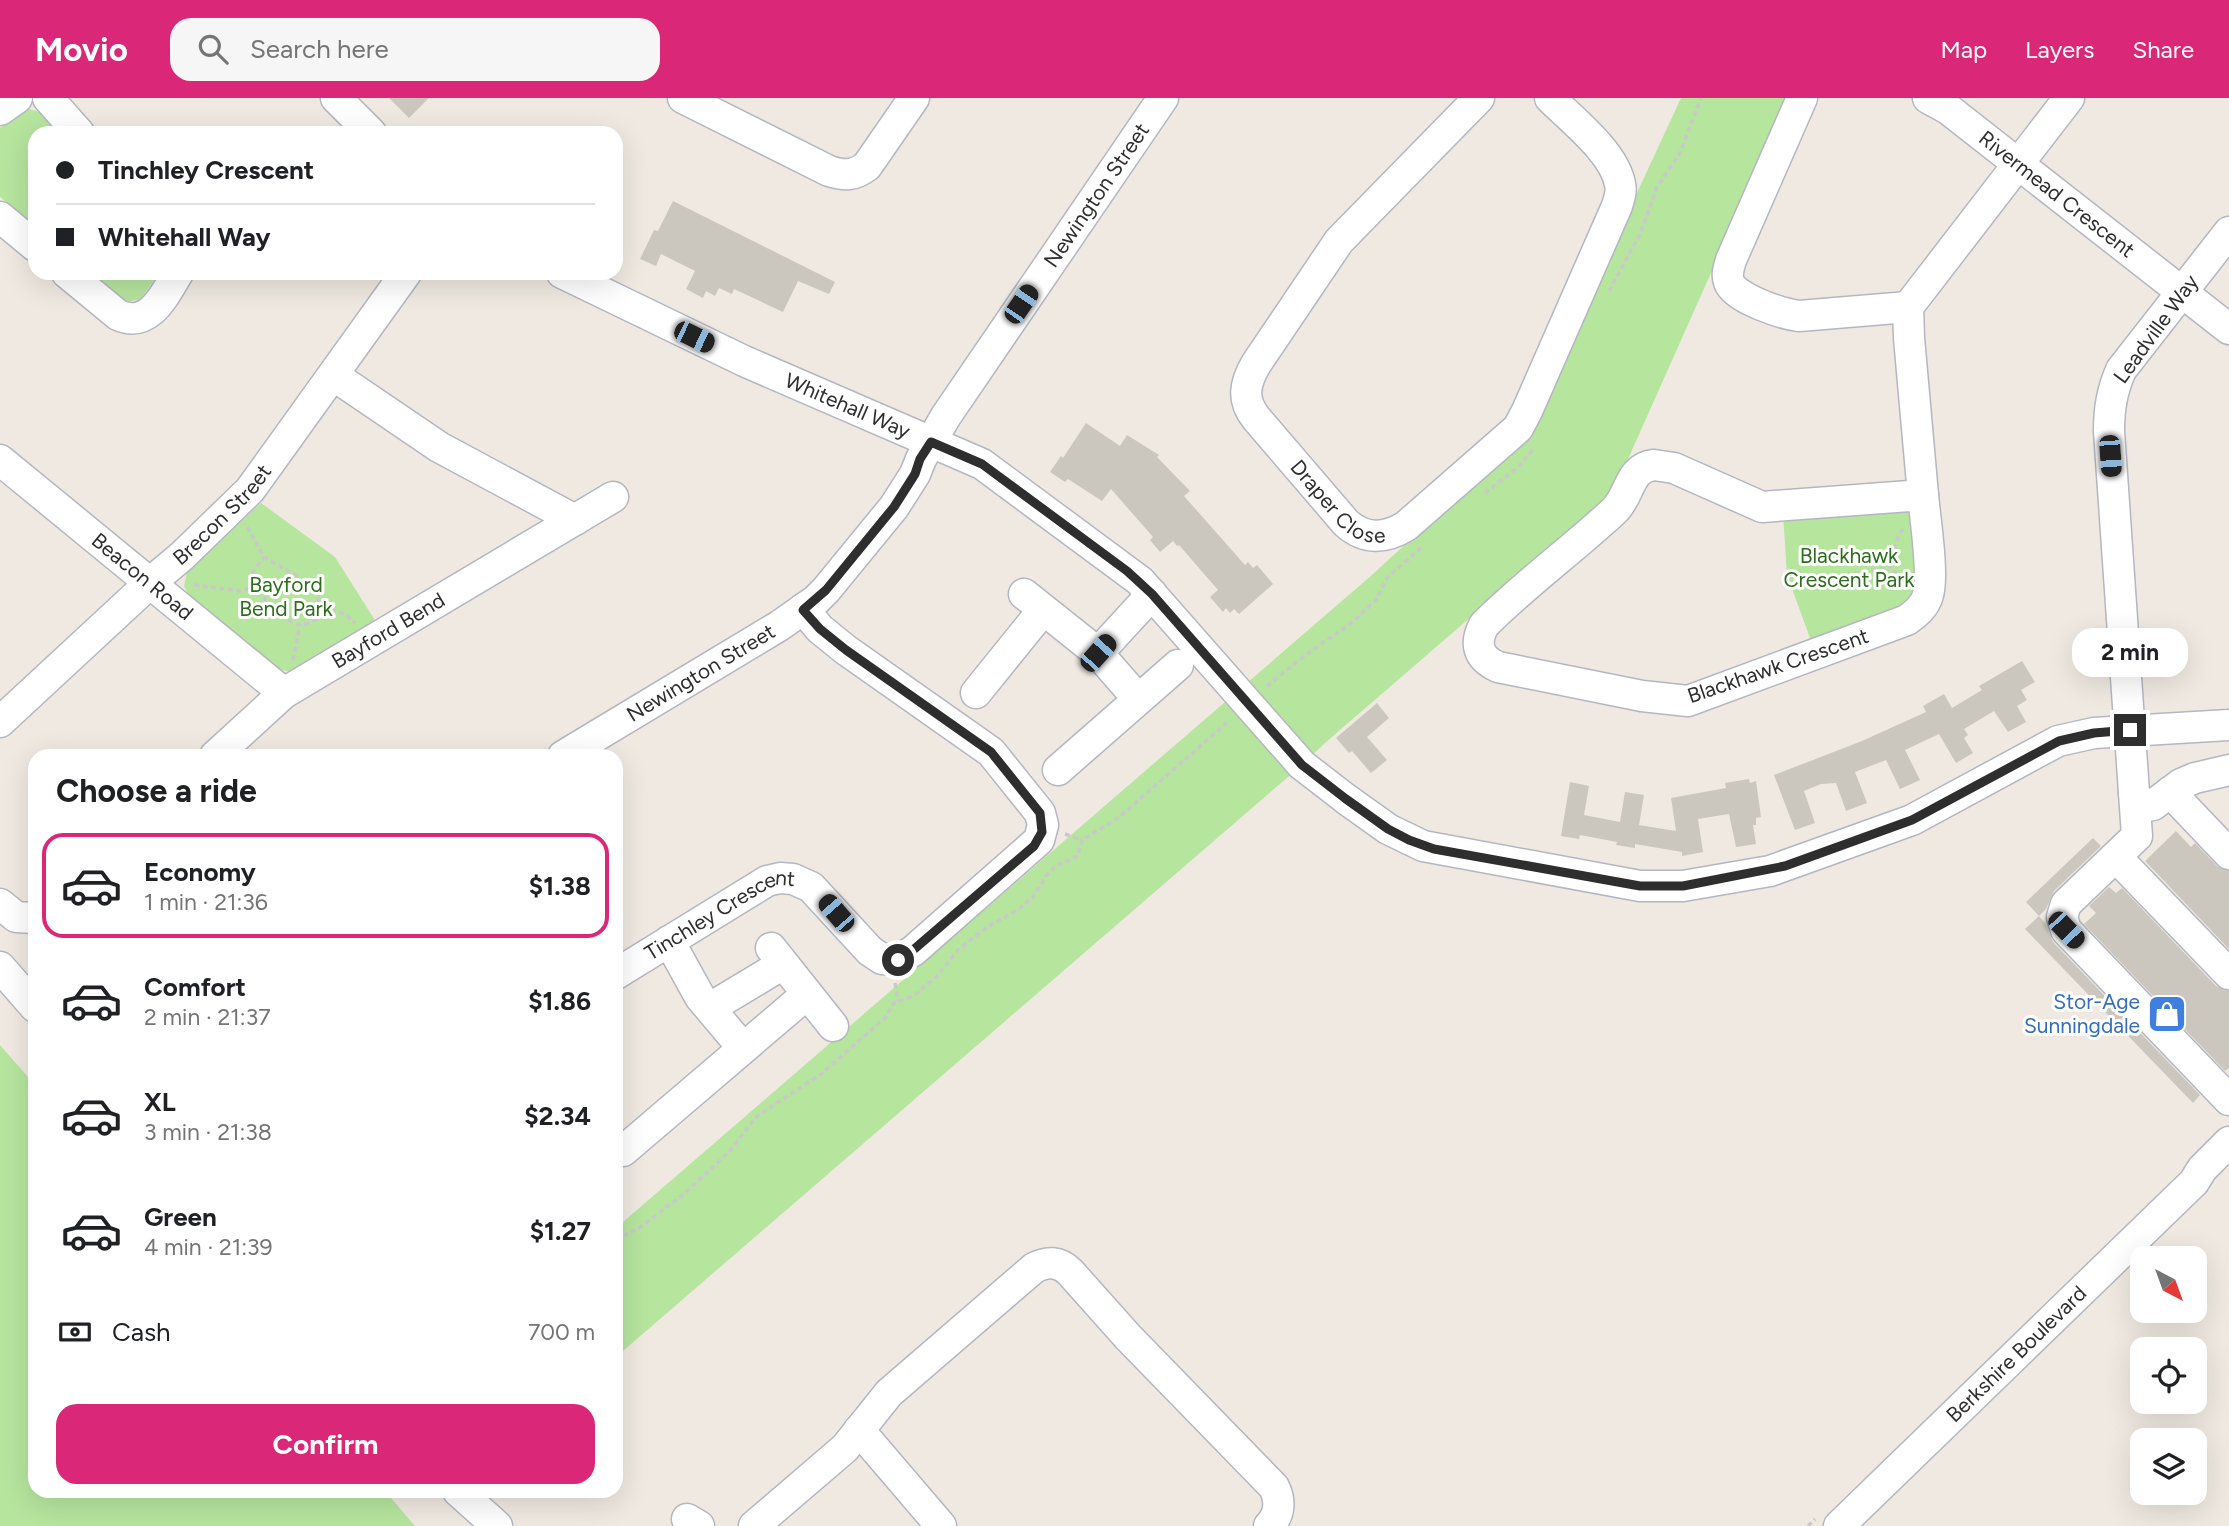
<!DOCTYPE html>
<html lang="en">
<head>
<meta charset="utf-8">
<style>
	:root { --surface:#fff; --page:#f6f6f6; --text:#202124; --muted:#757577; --line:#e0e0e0; --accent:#db2777 }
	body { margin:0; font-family:Figtree,sans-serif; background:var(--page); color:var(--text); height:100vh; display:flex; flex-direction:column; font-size:26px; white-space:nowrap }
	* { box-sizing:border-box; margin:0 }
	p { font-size:23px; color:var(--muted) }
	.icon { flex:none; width:38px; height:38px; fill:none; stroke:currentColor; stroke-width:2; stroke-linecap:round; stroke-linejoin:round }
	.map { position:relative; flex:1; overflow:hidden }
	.drawer { position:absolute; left:28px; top:651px; width:595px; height:749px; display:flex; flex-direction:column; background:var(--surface); border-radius:21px; box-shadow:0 7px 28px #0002 }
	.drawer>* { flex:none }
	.top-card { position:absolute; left:28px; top:28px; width:595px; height:154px; border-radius:21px; box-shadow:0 7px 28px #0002; display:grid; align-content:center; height:154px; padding:0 28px; background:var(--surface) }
	.needle { width:46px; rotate:139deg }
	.tools { position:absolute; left:2130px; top:1148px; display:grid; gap:14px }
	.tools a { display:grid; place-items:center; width:77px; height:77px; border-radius:14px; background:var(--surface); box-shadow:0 7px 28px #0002; font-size:35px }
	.end { position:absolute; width:32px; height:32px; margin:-16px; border:9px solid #2e2e2e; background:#fff; box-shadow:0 0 0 4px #fff }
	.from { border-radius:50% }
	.bubble { position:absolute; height:49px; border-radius:21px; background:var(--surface); box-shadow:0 7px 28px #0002; font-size:23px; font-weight:700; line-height:49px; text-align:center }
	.car { position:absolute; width:21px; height:42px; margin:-21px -10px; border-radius:9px; box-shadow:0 0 5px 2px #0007; background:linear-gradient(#222 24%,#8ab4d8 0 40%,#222 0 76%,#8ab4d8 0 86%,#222 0) }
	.top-card b { display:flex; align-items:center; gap:24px; height:66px; font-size:26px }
	.top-card b+b { border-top:2px solid var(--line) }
	.top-card i { width:18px; height:18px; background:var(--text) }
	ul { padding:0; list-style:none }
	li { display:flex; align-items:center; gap:21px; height:105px; margin:0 14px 10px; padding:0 14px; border:4px solid transparent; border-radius:21px }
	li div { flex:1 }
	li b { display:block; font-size:26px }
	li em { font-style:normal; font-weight:700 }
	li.selected { border-color:var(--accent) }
	li>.icon { width:63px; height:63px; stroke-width:1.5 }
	h2 { padding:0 28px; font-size:32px; line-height:84px }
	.pay { display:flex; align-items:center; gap:18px; height:77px; padding:0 28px; font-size:26px }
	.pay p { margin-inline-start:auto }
	.button { display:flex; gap:14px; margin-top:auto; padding:14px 28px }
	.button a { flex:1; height:80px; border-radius:21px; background:var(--accent); color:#fff; font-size:28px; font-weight:700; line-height:80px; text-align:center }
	header { display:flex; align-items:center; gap:42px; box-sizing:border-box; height:98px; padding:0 35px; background:var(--accent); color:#fff }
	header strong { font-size:33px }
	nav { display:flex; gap:38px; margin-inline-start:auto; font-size:24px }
	.search { width:490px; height:63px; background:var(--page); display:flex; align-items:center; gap:18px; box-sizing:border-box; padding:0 24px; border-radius:21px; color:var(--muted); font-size:26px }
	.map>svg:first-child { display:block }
	.green { fill:#b6e59e }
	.building { fill:#cbc7bf }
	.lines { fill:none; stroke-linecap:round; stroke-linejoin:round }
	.minor-casing { stroke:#b4b7c1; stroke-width:33 }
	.path { stroke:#c9c9c9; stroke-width:3.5; stroke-dasharray:5 3.5; stroke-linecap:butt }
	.minor { stroke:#fff; stroke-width:30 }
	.route { stroke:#2e2e2e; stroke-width:9 }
	.labels { text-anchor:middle; stroke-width:6; stroke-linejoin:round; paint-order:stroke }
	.street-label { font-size:21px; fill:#2e2e2e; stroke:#fff }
	.park-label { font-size:21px; fill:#2c6e1b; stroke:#fff }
	.shop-label { font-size:21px; fill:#366cbe; stroke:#fff; text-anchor:end }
</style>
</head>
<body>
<header>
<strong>Movio</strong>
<div class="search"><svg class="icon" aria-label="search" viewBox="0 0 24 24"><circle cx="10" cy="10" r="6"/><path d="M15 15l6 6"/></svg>Search here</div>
<nav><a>Map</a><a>Layers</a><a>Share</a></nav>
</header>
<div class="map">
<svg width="2229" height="1428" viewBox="0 0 2229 1428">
	<rect width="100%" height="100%" fill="#efe9e1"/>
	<path class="green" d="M1681 0H1789L1612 397 1325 645 1303 666 616 1259V1130L1372 477 1515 345 1535 315Z
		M29 11 40 14 59 35H35V128L0 99V30L24 12Z
		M91 175H160L140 201 128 204Z
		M261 405 335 459 376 524 291 574 278 571 188 496 184 488 187 474Z
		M1908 412 1913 417 1921 484 1913 505 1813 548 1787 477 1783 415Z
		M0 947 35 987V1393H385L415 1428H0Z"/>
	<path class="building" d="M389 0H429L409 20Z
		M673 103 835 184 829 196 798 183 783 214 734 191 732 196 719 190 715 198 706 193 703 200 686 191 695 173 661 156 656 168 640 161 654 132 658 133Z
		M1086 325 1120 348 1127 337 1159 357 1157 359 1190 393 1184 398 1245 467 1248 464 1253 470 1257 467 1273 486 1239 516 1234 511 1230 515 1226 510 1223 514 1210 499 1218 492 1179 447 1177 448 1173 443 1160 454 1150 442 1153 439 1111 391 1102 403 1068 381 1065 384 1050 374 1061 358 1063 360Z
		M2022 563 2035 584 2021 592 2027 602 2017 608 2026 624 2008 634 1994 613 1964 631 1968 637 1964 640 1973 655 1956 665 1939 636 1905 652 1920 682 1900 691 1886 662 1855 674 1867 705 1846 713 1836 685 1821 686 1804 693 1815 725 1795 732 1774 677 1862 643 1926 614 1923 608 1944 596 1952 610 1982 592 1979 588Z
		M1377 605 1389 620 1367 639 1387 662 1371 675 1352 653 1349 655 1336 640Z
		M1749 681 1750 685 1756 683 1761 719 1756 720V727H1753L1756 746 1736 749 1729 716 1698 721 1703 754 1682 758V754L1635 746V750L1616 747 1617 744 1580 737 1579 741 1561 738 1570 684 1589 688 1584 717 1620 724 1625 694 1644 697 1639 727 1676 733 1671 700 1726 690 1725 685Z
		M2176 733 2191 749 2195 745 2217 768 2229 773V851L2145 763Z
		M2093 740 2101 748 2054 793 2046 811 2039 818 2026 804Z
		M2109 789 2116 795 2122 790 2216 888 2229 893V970L2225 973 2084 826 2096 815 2089 808Z
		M2039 818 2045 825 2053 844 2200 997 2193 1005 2025 831Z"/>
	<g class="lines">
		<g class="minor-casing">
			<g id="minor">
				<path d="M48 0 79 35"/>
				<path d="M336 0 371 35"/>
				<path d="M683 0 829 73C845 78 854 78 867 68L914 0"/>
				<path id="s1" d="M1479 0 1339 143 1256 266C1245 285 1241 301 1256 320L1346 425C1365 442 1385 441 1406 428L1518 330 1527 313 1617 108C1619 101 1622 94 1620 86 1614 54 1572 22 1550 0"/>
				<path d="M1802 0 1731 162C1729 169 1726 176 1729 184 1735 201 1783 216 1799 218L1908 209"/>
				<path id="s2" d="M1928 0 1948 11 2229 231"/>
				<path d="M0 12 17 0"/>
				<path d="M0 119 35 148"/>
				<path d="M2229 134 2121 272C2112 293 2109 310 2109 333L2137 738 2066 806 2062 819 2066 832 2229 1002"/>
				<path d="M67 175 118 217C149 231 164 198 178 175"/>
				<path id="s3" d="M562 175 744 263 982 366 1140 483 1302 667 1346 701 1388 731 1423 748 1640 788H1683L1770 773 1912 722 2058 643 2094 635 2229 627"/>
				<path d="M1908 209 2069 0"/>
				<path d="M1908 209 1909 240 1923 397"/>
				<path d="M333 277 439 349 575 422"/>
				<path id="s4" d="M0 362 284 595"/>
				<path d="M1654 367 1674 370 1762 409 1923 397C1925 420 1934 477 1928 497 1925 508 1917 515 1907 522L1688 603 1642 598 1498 569C1478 560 1474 546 1484 527 1525 486 1572 452 1614 413 1631 397 1628 370 1654 367Z"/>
				<path d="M1024 496 1098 555 1138 601"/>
				<path d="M1098 555 1152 496"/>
				<path d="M976 595 1043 512"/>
				<path id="s5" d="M0 624 151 484 182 458 250 392 406 175"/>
				<path id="s6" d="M215 658 284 595 613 399"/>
				<path id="s7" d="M563 658 779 528 816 502 826 492 894 409 915 376 921 361 946 318 1163 0"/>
				<path d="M1058 672 1178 567"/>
				<path d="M2170 694 2229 756"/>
				<path d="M2134 695C2137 704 2144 709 2153 707L2181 686 2195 680 2229 672"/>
				<path d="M2116 759 2229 876"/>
				<path d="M0 806 16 819 35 820"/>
				<path d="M669 843 700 899 743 950"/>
				<path d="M771 850 833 928"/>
				<path d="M0 869 35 909"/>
				<path id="s8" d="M616 876 767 783 780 780 793 781 811 789 870 853 882 861 898 862 913 853 1039 742 1043 727 1040 715 991 654 846 552 820 531 803 511"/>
				<path d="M710 910 783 866"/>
				<path d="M623 1053 807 896"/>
				<path d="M859 1332 941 1428"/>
				<path d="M458 1393 497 1428"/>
				<path d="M687 1421 699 1428"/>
				<path d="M754 1428 845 1350 889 1295 1034 1170C1047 1163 1059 1163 1070 1174L1128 1239 1274 1389C1281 1403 1280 1417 1269 1428"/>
				<path id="s9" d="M1839 1428 2194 1084 2202 1071 2229 1044"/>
			</g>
		</g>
		<path class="path" d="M1609 193 1640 136 1657 89 1680 55 1701 0
			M1485 395 1517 370 1534 351
			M247 429 264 459 297 478 313 494 323 509 320 519C313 523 305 528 297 526 285 524 257 494 250 483L252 475 264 459
			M1903 431C1889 450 1889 474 1905 491
			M1821 482 1893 468
			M194 487 242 493 253 489
			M323 509 345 516 355 525
			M293 562 300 526
			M1267 588 1308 555 1349 527 1376 502 1388 479 1421 450
			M1065 736 1082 742
			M895 885 898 903
			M616 1142 642 1128 685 1095 730 1053 756 1019 821 976 885 920 894 905 915 897 938 877 958 852 987 829 1019 811 1032 800 1049 774 1056 768 1078 758 1082 742 1118 720 1230 622
			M1808 1428 1815 1421"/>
		<use href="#minor" class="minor"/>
	</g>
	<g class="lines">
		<path class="route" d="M898 862 912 853 1034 748 1042 734 1040 715 991 654 846 552 820 531 803 512 826 492 894 409 915 376 920 361 931 344 982 366 1127 473 1152 496 1302 667 1346 701 1388 731 1409 742 1434 751 1640 788H1683L1785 768 1912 722 2059 643 2094 635 2130 632"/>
	</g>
	<defs>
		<g id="shop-square" transform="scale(2.0125)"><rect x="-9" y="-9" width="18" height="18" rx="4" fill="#3f7fe0" stroke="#fff"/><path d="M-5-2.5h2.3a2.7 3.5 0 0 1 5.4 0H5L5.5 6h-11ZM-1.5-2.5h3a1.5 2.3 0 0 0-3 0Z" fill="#fff"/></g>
	</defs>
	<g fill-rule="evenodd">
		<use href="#shop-square" x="2167" y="916"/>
	</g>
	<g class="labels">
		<g class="street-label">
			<text dy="7" stroke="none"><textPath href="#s2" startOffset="161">Rivermead Crescent</textPath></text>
			<text dy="7" stroke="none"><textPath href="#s7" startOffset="791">Newington Street</textPath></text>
			<text transform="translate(2156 231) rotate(-54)" y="7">Leadville Way</text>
			<text dy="7" stroke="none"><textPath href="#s3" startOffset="315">Whitehall Way</textPath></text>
			<text dy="7" stroke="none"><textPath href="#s1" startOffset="527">Draper Close</textPath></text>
			<text dy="7" stroke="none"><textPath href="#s5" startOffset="304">Brecon Street</textPath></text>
			<text dy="7" stroke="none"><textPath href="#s4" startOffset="184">Beacon Road</textPath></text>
			<text dy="7" stroke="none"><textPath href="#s6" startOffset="215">Bayford Bend</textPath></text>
			<text transform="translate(1778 568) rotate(-19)" y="7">Blackhawk Crescent</text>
			<text dy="7" stroke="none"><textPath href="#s7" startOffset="161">Newington Street</textPath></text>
			<text dy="7" stroke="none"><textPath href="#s8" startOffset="121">Tinchley Crescent</textPath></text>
			<text dy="7" stroke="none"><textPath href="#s9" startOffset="247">Berkshire Boulevard</textPath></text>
		</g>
		<g class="park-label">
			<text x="1849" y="465">Blackhawk<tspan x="1849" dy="24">Crescent Park</tspan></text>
			<text x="286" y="494">Bayford<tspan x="286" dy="24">Bend Park</tspan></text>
		</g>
		<g class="shop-label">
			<text x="2140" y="911">Stor-Age<tspan x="2140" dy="24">Sunningdale</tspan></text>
		</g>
	</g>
</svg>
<div class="tools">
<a><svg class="needle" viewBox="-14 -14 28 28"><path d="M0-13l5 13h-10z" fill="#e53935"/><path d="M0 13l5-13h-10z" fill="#757577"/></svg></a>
<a><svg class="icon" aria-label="locate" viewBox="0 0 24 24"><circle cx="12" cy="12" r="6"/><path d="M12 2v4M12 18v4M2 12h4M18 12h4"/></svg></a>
<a><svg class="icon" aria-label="layers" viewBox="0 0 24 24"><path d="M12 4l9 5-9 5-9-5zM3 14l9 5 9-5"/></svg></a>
</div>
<i class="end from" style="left:898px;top:862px"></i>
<i class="end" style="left:2130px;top:632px"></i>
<div class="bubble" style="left:2072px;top:530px;width:116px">2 min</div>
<i class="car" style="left:1021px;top:206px;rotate:34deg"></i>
<i class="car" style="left:694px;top:239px;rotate:116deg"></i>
<i class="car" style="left:2110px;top:358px;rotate:176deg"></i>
<i class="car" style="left:1098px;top:555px;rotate:42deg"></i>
<i class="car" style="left:836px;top:815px;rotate:319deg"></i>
<i class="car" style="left:2066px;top:832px;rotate:136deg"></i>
<div class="top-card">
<b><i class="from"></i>Tinchley Crescent</b>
<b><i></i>Whitehall Way</b>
</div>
<section class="drawer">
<h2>Choose a ride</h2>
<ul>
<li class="selected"><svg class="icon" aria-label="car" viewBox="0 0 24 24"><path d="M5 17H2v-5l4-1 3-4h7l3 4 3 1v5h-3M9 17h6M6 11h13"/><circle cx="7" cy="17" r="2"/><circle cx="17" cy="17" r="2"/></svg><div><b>Economy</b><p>1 min · 21:36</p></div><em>$1.38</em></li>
<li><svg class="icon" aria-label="car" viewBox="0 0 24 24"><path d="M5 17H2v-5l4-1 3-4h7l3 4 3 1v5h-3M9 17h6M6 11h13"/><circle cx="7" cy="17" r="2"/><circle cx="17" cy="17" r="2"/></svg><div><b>Comfort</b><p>2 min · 21:37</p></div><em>$1.86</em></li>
<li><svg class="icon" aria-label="car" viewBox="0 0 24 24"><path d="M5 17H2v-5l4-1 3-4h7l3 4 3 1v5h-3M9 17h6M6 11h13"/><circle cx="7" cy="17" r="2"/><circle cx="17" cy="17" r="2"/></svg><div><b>XL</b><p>3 min · 21:38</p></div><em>$2.34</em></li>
<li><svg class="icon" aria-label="car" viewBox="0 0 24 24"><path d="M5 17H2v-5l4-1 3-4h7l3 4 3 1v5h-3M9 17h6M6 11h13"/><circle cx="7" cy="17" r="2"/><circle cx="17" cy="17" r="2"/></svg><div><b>Green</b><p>4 min · 21:39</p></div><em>$1.27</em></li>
</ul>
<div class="pay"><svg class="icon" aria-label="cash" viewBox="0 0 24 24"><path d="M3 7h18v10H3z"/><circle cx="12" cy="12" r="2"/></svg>Cash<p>700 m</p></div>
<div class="button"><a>Confirm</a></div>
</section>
</div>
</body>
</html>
